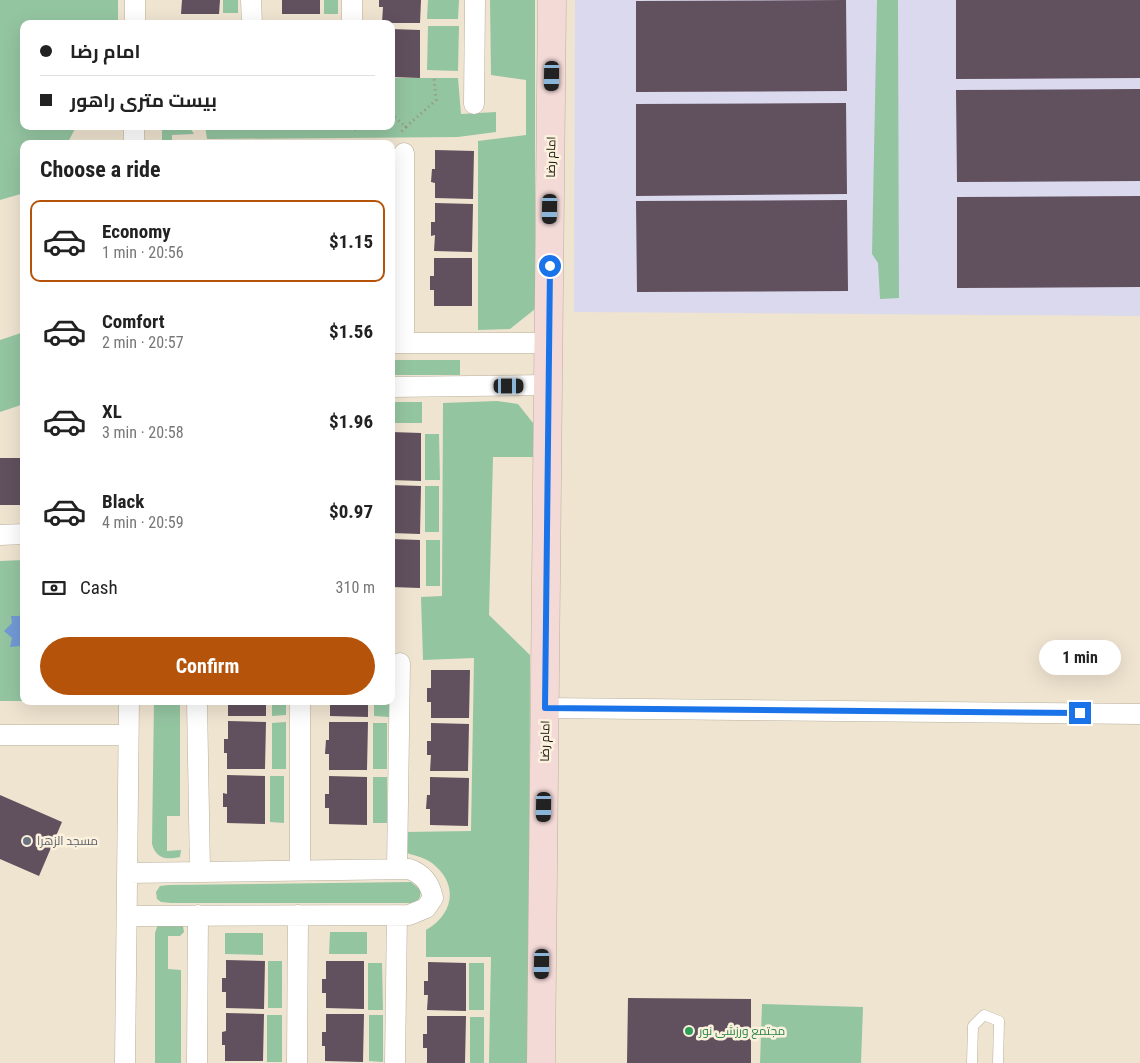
<!DOCTYPE html>
<html lang="en">
<head>
<meta charset="utf-8">
<style>
	:root { --surface:#fff; --page:#f6f6f6; --text:#222; --muted:#767676; --line:#e0e0e0; --accent:#b45309 }
	body { margin:0; font-family:"Roboto Condensed",Cairo,sans-serif; background:var(--page); color:var(--text); height:100vh; display:flex; flex-direction:column; font-size:19px; white-space:nowrap }
	* { box-sizing:border-box; margin:0 }
	p { font-size:16px; color:var(--muted) }
	.icon { flex:none; width:28px; height:28px; fill:none; stroke:currentColor; stroke-width:2; stroke-linecap:round; stroke-linejoin:round }
	.map { position:relative; flex:1; overflow:hidden }
	.panel { position:absolute; left:20px; top:140px; width:375px; height:565px; display:flex; flex-direction:column; background:var(--surface); border-radius:10px; box-shadow:0 5px 20px #0002 }
	.panel>* { flex:none }
	.banner { position:absolute; left:20px; top:20px; width:375px; height:110px; border-radius:10px; box-shadow:0 5px 20px #0002; display:grid; align-content:center; height:110px; padding:0 20px; background:var(--surface) }
	.end { position:absolute; width:22px; height:22px; margin:-11px; border:6px solid #1a73e8; background:#fff; box-shadow:0 0 0 2px #fff }
	.from { border-radius:50% }
	.bubble { position:absolute; height:35px; border-radius:18px; background:var(--surface); box-shadow:0 5px 20px #0002; font-size:16px; font-weight:700; line-height:35px; text-align:center }
	.car { position:absolute; width:15px; height:30px; margin:-15px -8px; border-radius:6px; box-shadow:0 0 4px 1px #0007; background:linear-gradient(#222 24%,#8ab4d8 0 40%,#222 0 76%,#8ab4d8 0 86%,#222 0) }
	.banner b { display:flex; align-items:center; gap:18px; height:48px; font-size:19px }
	.banner b+b { border-top:1px solid var(--line) }
	.banner i { width:12px; height:12px; background:var(--text) }
	ul { padding:0; list-style:none }
	li { display:flex; align-items:center; gap:15px; height:82px; margin:0 10px 8px; padding:0 10px; border:2px solid transparent; border-radius:10px }
	li div { flex:1 }
	li b { display:block; font-size:19px }
	li em { font-style:normal; font-weight:700 }
	li.selected { border-color:var(--accent) }
	li>.icon { width:45px; height:45px; stroke-width:1.5 }
	h2 { padding:0 20px; font-size:22px; line-height:60px }
	.pay { display:flex; align-items:center; gap:12px; height:55px; padding:0 20px; font-size:19px }
	.pay p { margin-inline-start:auto }
	.primary-button { display:flex; gap:10px; margin-top:auto; padding:10px 20px }
	.primary-button a { flex:1; height:58px; border-radius:30px; background:var(--accent); color:#fff; font-size:20px; font-weight:700; line-height:58px; text-align:center }
	.map>svg:first-child { display:block }
	.industrial { fill:#dbd9ee }
	.green { fill:#94c5a1 }
	.water { fill:#729ad4 }
	.building { fill:#61505d }
	.lines { fill:none; stroke-linecap:round; stroke-linejoin:round }
	.lane-casing { stroke:#b9af9c; stroke-width:11 }
	.street-casing { stroke:#b9af9c; stroke-width:21 }
	.secondary-casing { stroke:#b9af9c; stroke-width:29 }
	.path { stroke:#978e80; stroke-width:3; stroke-dasharray:1 4; stroke-linecap:butt }
	.lane { stroke:#fff; stroke-width:10 }
	.street { stroke:#fff; stroke-width:20 }
	.secondary { stroke:#f3dad7; stroke-width:28 }
	.route { stroke:#1a73e8; stroke-width:6 }
	.worship-dot { fill:#6b7280; stroke:#fcf1dd; stroke-width:2 }
	.leisure-dot { fill:#2e9e5b; stroke:#fcf1dd; stroke-width:2 }
	.labels { text-anchor:middle; stroke-width:5; stroke-linejoin:round; paint-order:stroke }
	.street-label { font-size:12px; fill:#100c06; stroke:#fcf1dd }
	.worship-label { font-size:12px; fill:#5b616d; stroke:#fcf1dd; text-anchor:start }
	.leisure-label { font-size:12px; fill:#27864d; stroke:#fcf1dd; text-anchor:start }
</style>
</head>
<body>
<div class="map">
<svg width="1140" height="1063" viewBox="0 0 1140 1063">
	<rect width="100%" height="100%" fill="#efe4d0"/>
	<path class="industrial" d="M575 0H1140V316L574 312Z"/>
	<path class="green" d="M0 0H118V24H24V126L76 127 67 144H24V193L0 200Z
		M223 0H238V13H223Z
		M324 0H338V14H324Z
		M428 0H459L458 19H427Z
		M490 0H535V309L510 329 478 330V141L526 135V80L491 75Z
		M877 0H898L899 298 880 299 878 263 872 254Z
		M428 26H459L458 71 427 70Z
		M391 78H458L461 114 496 112V132L458 137 207 139 205 126H391Z
		M162 126H189L194 134 172 135V144H162Z
		M24 332V404L0 412V340Z
		M460 360V375H391V360Z
		M497 401 518 404 537 428 538 457H493L489 615 530 655 529 1063H489L491 957H426V930C454 914 459 884 432 863 424 857 413 855 403 852L404 832 471 831 474 658 423 660 421 597 442 596 443 403Z
		M391 402H422V423H391Z
		M425 434H439L440 480H425Z
		M425 486H439V532H425Z
		M426 540H440V586H426Z
		M24 560V701H43H0V561Z
		M154 701H180V816H167V851L181 850 180 857C167 860 156 859 152 844Z
		M272 701H286V715L272 716Z
		M374 701H389V717L374 716Z
		M286 722V769H272V723Z
		M373 723H387V769H373Z
		M270 776H284V823L270 822Z
		M373 777H387V823H373Z
		M411 882 421 890 420 897 416 903H171L161 902 157 899 156 892 160 886 169 885Z
		M166 921 183 926 184 932 180 936H168V969L181 970V1063H155V933L158 924Z
		M330 932H367V954H329Z
		M225 933H263V955L225 954Z
		M268 961H282V1008H268Z
		M368 963H382L383 1010H368Z
		M469 963H484V1010H469Z
		M762 1004 863 1007 861 1063H760Z
		M267 1015H282V1062H267Z
		M369 1015H383V1062L369 1061Z
		M470 1017H484V1063H470Z"/>
	<path class="water" d="M24 611V650L20 646 10 647 12 638 4 631 12 623 11 616H19Z"/>
	<path class="building" d="M182 0H220L219 14H181Z
		M282 0H320V14H282Z
		M379 0H421L420 23H382L383 7H379Z
		M846 0 847 91 636 92V1Z
		M956 0H1140V78L956 79Z
		M181 20 220 21V24H181Z
		M281 20 320 21V24H281Z
		M391 29 420 30V78L391 77Z
		M1140 89V181L957 182 956 90Z
		M846 103 847 194 636 196V104Z
		M234 140H272V144H234Z
		M435 150 474 151 473 199 435 198V183L431 182 432 169H435Z
		M1140 196V287L957 288V197Z
		M847 200 848 291 637 292 636 201Z
		M435 203 473 204 472 252 434 251 435 235 431 236V222H435Z
		M434 258H472V306H434V290H430V276H434Z
		M391 432 421 433V481L391 480Z
		M0 458H24V505H0Z
		M391 485 421 486 420 534 391 533Z
		M391 539 420 540V588L391 587Z
		M431 670H470L469 718H431V702H427V688H431Z
		M228 701H266V716H228Z
		M330 701H368V717L330 716Z
		M228 721 266 722 265 769H227V753H224V739H228Z
		M329 722H368L367 770H329V754H325L326 740H329Z
		M431 723 469 724 468 771H430L431 755H427V741H431Z
		M227 775 265 776V824L227 823V807H223V793L227 794Z
		M329 776 367 777V825L329 824V808H325V794H329Z
		M430 777 469 778 468 826 430 825V809H426L427 795H430Z
		M0 795 62 822 39 876 0 859Z
		M226 960 265 961 264 1009 226 1008V992H222V978H226Z
		M326 961H364V1009L326 1008V993H322V979H326Z
		M428 962 466 963V1011L427 1010 428 995H424V981H428Z
		M628 998 751 999V1063H627Z
		M226 1013 264 1014 263 1061H225V1045H222V1032L226 1031Z
		M326 1014H364L363 1062 325 1061V1046H322V1032H326Z
		M427 1016H466L465 1063H427V1048H423V1034H427Z"/>
	<g class="lines">
		<g class="lane-casing">
			<path id="lane" d="M972 1063 973 1026 984 1015 999 1021 998 1063"/>
		</g>
		<g class="street-casing">
			<path id="street" d="M251 0 252 24
				M352 0V24
				M135 24V0
				M474 104 475 0
				M134 144V126
				M404 153V343
				M391 343H549
				M391 387 548 385
				M0 535 24 534
				M197 701 200 871
				M545 708 1140 714
				M0 735H128
				M397 869 400 663
				M300 870V701
				M127 916 409 915 426 908 433 898C430 883 423 874 409 869L127 873
				M125 1063 129 701
				M197 1063 198 915
				M297 1063 298 915
				M395 1063 397 915"/>
		</g>
		<g class="secondary-casing">
			<path id="secondary" d="M541 1063 552 0"/>
		</g>
		<path class="path" d="M391 114 406 127 401 132
			M248 126H249
			M351 126 354 130 357 126
			M406 127 436 100 434 78"/>
		<use href="#lane" class="lane"/>
		<use href="#street" class="street"/>
		<use href="#secondary" class="secondary"/>
	</g>
	<g class="lines">
		<path class="route" d="M550 266 545 708 1080 713"/>
	</g>
	<circle class="worship-dot" cx="27" cy="841" r="5"/>
	<circle class="leisure-dot" cx="689" cy="1031" r="5"/>
	<g class="labels">
		<g class="street-label">
			<text transform="translate(551 157) rotate(-89)" y="4">امام رضا</text>
			<text transform="translate(545 741) rotate(-89)" y="4">امام رضا</text>
		</g>
		<g class="worship-label">
			<text x="37" y="845">مسجد الزهرا</text>
		</g>
		<g class="leisure-label">
			<text x="699" y="1035">مجتمع ورزشی نور</text>
		</g>
	</g>
</svg>
<i class="end from" style="left:550px;top:266px"></i>
<i class="end" style="left:1080px;top:713px"></i>
<div class="bubble" style="left:1039px;top:640px;width:82px">1 min</div>
<i class="car" style="left:552px;top:76px;rotate:181deg"></i>
<i class="car" style="left:550px;top:209px;rotate:181deg"></i>
<i class="car" style="left:509px;top:386px;rotate:90deg"></i>
<i class="car" style="left:544px;top:807px;rotate:181deg"></i>
<i class="car" style="left:542px;top:964px;rotate:181deg"></i>
<div class="banner">
<b><i class="from"></i>امام رضا</b>
<b><i></i>بیست متری راهور</b>
</div>
<section class="panel">
<h2>Choose a ride</h2>
<ul>
<li class="selected"><svg class="icon" aria-label="car" viewBox="0 0 24 24"><path d="M5 17H2v-5l4-1 3-4h7l3 4 3 1v5h-3M9 17h6M6 11h13"/><circle cx="7" cy="17" r="2"/><circle cx="17" cy="17" r="2"/></svg><div><b>Economy</b><p>1 min · 20:56</p></div><em>$1.15</em></li>
<li><svg class="icon" aria-label="car" viewBox="0 0 24 24"><path d="M5 17H2v-5l4-1 3-4h7l3 4 3 1v5h-3M9 17h6M6 11h13"/><circle cx="7" cy="17" r="2"/><circle cx="17" cy="17" r="2"/></svg><div><b>Comfort</b><p>2 min · 20:57</p></div><em>$1.56</em></li>
<li><svg class="icon" aria-label="car" viewBox="0 0 24 24"><path d="M5 17H2v-5l4-1 3-4h7l3 4 3 1v5h-3M9 17h6M6 11h13"/><circle cx="7" cy="17" r="2"/><circle cx="17" cy="17" r="2"/></svg><div><b>XL</b><p>3 min · 20:58</p></div><em>$1.96</em></li>
<li><svg class="icon" aria-label="car" viewBox="0 0 24 24"><path d="M5 17H2v-5l4-1 3-4h7l3 4 3 1v5h-3M9 17h6M6 11h13"/><circle cx="7" cy="17" r="2"/><circle cx="17" cy="17" r="2"/></svg><div><b>Black</b><p>4 min · 20:59</p></div><em>$0.97</em></li>
</ul>
<div class="pay"><svg class="icon" aria-label="cash" viewBox="0 0 24 24"><path d="M3 7h18v10H3z"/><circle cx="12" cy="12" r="2"/></svg>Cash<p>310 m</p></div>
<div class="primary-button"><a>Confirm</a></div>
</section>
</div>
</body>
</html>
